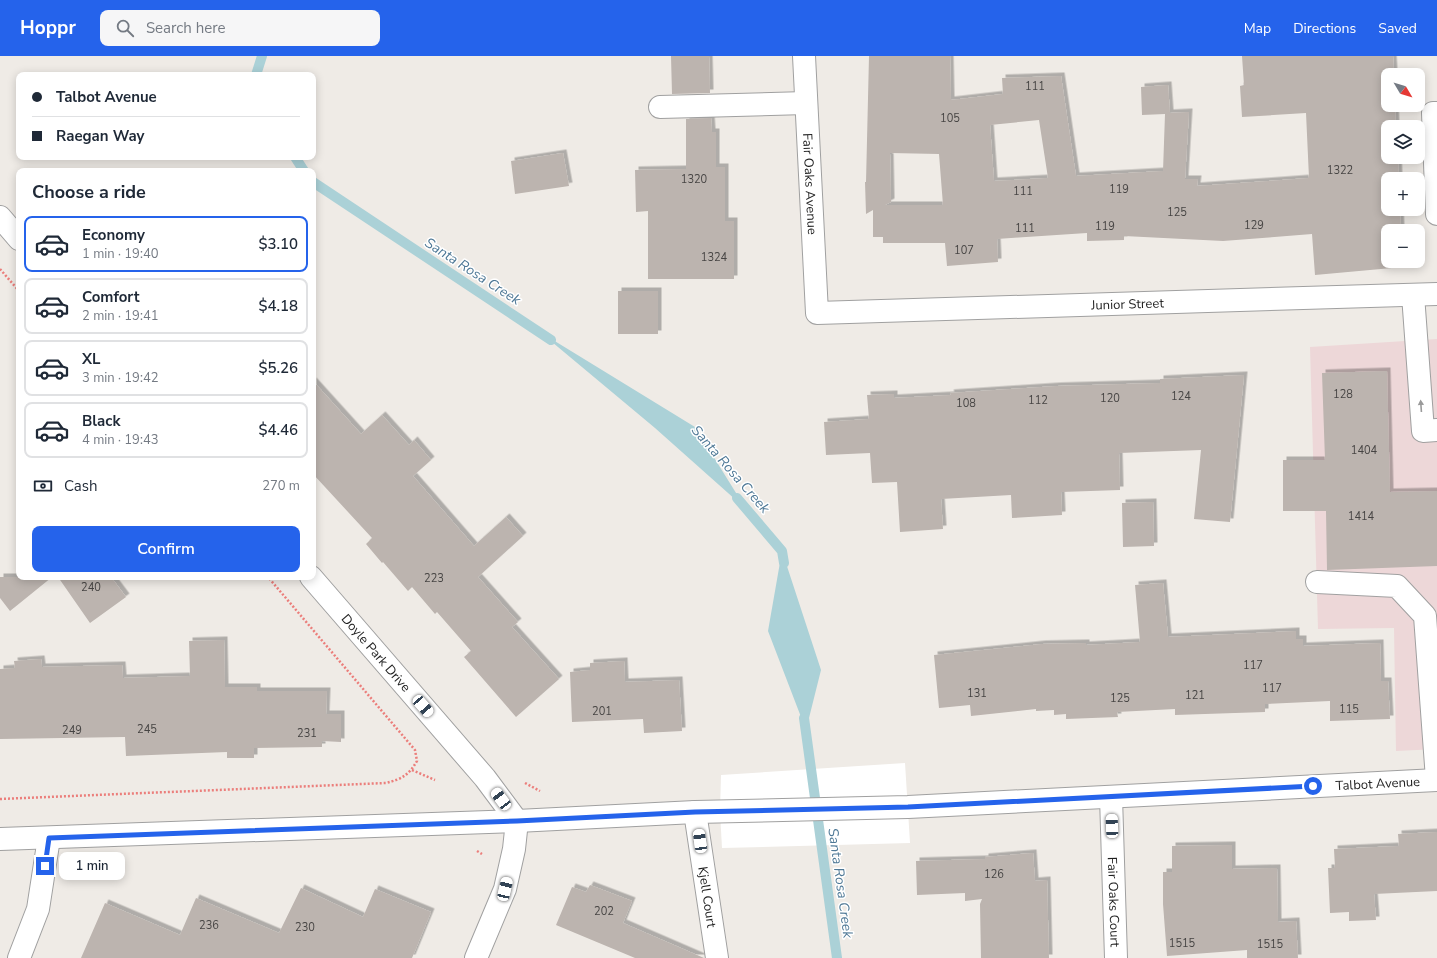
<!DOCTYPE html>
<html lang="en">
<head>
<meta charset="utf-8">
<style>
	:root { --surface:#fff; --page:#f6f6f7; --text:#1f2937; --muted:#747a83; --line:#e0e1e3; --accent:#2563eb }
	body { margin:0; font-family:"Nunito Sans",sans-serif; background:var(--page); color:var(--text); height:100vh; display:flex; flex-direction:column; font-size:15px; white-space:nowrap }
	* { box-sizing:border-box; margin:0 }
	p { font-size:13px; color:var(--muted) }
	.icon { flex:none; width:22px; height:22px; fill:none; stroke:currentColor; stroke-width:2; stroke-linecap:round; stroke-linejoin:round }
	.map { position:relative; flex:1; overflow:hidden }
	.panel { position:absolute; left:16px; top:112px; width:300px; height:412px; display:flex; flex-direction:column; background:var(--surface); border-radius:8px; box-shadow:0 2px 10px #0003 }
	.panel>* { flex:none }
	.guide { position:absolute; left:16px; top:16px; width:300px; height:88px; border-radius:8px; box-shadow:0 2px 10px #0003; display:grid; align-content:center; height:88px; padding:0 16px; background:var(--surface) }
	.needle { width:26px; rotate:128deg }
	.controls { position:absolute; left:1381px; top:12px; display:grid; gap:8px }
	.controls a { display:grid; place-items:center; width:44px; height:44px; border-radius:8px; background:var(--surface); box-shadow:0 2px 10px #0003; font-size:20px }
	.end { position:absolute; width:18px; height:18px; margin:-9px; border:5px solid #2563eb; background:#fff; box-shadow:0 0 0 2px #fff }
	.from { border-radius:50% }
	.bubble { position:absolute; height:28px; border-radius:8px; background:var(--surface); box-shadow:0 2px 10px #0003; font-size:13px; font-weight:600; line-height:28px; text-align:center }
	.car { position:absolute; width:12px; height:24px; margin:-12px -6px; border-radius:5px; box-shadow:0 0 3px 1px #0007; background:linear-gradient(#fff 24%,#345 0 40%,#fff 0 76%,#345 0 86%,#fff 0) }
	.guide b { display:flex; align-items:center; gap:14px; height:38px; font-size:15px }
	.guide b+b { border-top:1px solid var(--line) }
	.guide i { width:10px; height:10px; background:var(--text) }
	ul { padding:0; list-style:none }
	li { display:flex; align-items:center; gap:12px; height:56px; margin:0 8px 6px; padding:0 8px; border:2px solid var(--line); border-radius:8px }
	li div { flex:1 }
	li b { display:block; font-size:15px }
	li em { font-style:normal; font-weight:600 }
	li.selected { border-color:var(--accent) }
	li>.icon { width:36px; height:36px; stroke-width:1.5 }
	h2 { padding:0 16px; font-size:18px; line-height:48px }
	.pay { display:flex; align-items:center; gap:10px; height:44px; padding:0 16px; font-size:15px }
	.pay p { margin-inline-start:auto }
	.primary-button { display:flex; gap:8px; margin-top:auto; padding:8px 16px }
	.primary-button a { flex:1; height:46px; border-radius:8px; background:var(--accent); color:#fff; font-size:16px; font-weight:600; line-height:46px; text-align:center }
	header { display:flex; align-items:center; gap:24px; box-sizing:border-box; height:56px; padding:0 20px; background:var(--accent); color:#fff }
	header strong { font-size:19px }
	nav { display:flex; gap:22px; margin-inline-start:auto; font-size:14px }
	.search { width:280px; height:36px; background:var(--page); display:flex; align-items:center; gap:10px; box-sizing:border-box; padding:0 14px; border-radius:8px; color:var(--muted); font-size:15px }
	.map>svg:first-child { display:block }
	.commercial { fill:#edd7d8 }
	.water { fill:#abd1d7 }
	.pier { fill:#fff }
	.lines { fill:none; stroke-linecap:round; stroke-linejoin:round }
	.stream { stroke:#abd1d7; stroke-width:10 }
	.building { fill:#bcb4af; fill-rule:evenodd; filter:url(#shadow) }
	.minor-casing { stroke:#a0a0a0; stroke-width:24 }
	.path { stroke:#eb7e7b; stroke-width:2.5; stroke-dasharray:2 2; stroke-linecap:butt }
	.minor { stroke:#fff; stroke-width:22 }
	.oneway { fill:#9a9a9a }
	.route { stroke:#2563eb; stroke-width:5 }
	.labels { text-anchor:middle; stroke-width:3; stroke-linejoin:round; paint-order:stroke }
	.number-label { font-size:11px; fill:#464443 }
	.street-label { font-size:13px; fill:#1f1f1f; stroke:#fff }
	.water-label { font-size:14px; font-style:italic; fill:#4e7896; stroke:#fff }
</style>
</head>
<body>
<header>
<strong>Hoppr</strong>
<div class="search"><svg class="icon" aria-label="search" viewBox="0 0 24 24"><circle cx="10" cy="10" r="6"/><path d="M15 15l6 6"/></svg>Search here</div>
<nav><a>Map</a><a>Directions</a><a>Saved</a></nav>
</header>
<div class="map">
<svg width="1437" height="902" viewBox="0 0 1437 902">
	<defs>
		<filter id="shadow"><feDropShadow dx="3.5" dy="-3.5" stdDeviation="0" flood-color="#0004"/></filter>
	</defs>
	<rect width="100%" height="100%" fill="#efebe6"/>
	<path class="commercial" d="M1437 283V693L1396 695 1394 572 1318 573 1310 291Z"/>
	<path class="water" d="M540 276 695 371 746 453 655 372Z
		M782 495 821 614 806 674 768 575Z"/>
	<path class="pier" d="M905 707 910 787 722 792 720 756 721 719Z"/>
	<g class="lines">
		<path class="stream" d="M256 19 262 0
			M295 101 304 115
			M313 126 551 284
			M737 442 782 495 784 507
			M804 662 837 902"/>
	</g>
	<path class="building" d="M671 0H709L710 37 672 38Z
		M869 0H950L951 44 1003 38 1002 22 1061 20 1076 120 1163 115 1165 58 1142 59 1141 31 1168 29 1170 57 1189 56 1185 123H1198L1197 130 1309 122 1306 57 1242 61 1240 30 1244 29 1242 0H1393L1394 19H1388V49H1395L1396 71H1388V101H1398L1399 123H1388V153H1400L1401 175H1388V205H1402L1403 211 1315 219 1312 178 1223 185 1124 180V184L1087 185V177L997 183 998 206 947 210 945 187H883V181H873V154L866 158 865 126H866ZM1039 64 1048 122 994 125 990 69ZM890 97 939 98 943 149H885L891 146Z
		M711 62 712 76H716V111H725V165H734V223H648V155L636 156 635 114 686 113V63Z
		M563 97 569 130 515 138 511 105Z
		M618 235H658V278H618Z
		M1387 315 1390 436 1437 435V510L1327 514 1326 455H1283V404H1325L1322 317Z
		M1244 319 1230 466 1194 463 1201 394 1119 397 1120 434 1061 436 1062 459 1012 462 1011 439 941 443 943 473 900 476 897 426 872 427 870 397 826 399 824 366 869 363 867 339 894 338V342L951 339 950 337 1057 330 1160 327V323Z
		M313 325 361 378 382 359 409 389 414 384 431 404 413 420 474 490 506 461 523 480 478 521 518 566 512 571 559 623 516 661 464 601 471 595 437 556 435 558 412 531 408 535 383 506 382 507 366 488 372 482 313 418Z
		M1153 446 1154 490 1123 491 1122 447Z
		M0 521H52L10 555 0 542Z
		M58 521H111L126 541 90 567Z
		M1163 527 1168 581 1296 575V583H1303V590L1380 587 1381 625H1388L1390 663 1330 665V645L1265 648V656L1175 659V653L1117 656 1118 661 1066 663V658L1054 659V654L1036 655V653L971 660 970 649 939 652 934 599 1042 588 1086 587V589L1140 586 1135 529Z
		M224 584 225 631H257V635H327L326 658H341V686L322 685V691L254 692V702H227V696L126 700 125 681 0 683V613L15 612 14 605 41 603 42 611 122 609 123 622 190 620 189 585Z
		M624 605 625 626 679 624 682 675 644 677 643 663 572 666 570 616 590 614V607Z
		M1437 776V835L1374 838 1376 864 1349 865V856L1330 857 1328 812H1335L1334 793 1399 790 1398 778Z
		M1232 789V813L1277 812 1278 866 1296 865 1298 902H1247V894L1167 900 1163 848V816H1172V790Z
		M1033 797 1035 825 1047 824 1049 902H981L980 848 982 843 965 845V837L917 839 916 805 985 803V801Z
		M590 829 632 845 623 867 704 902H635L556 869 572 831 586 836Z
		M301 832 363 861 375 833 431 856 412 902H81L105 847 180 879 196 842 279 877Z"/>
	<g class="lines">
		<g class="minor-casing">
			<g id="minor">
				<path id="s1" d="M804 0 817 257 1437 238"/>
				<path d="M660 51 806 47"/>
				<path d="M1437 57H1433L1437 158"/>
				<path d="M0 161 19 183"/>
				<path d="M1413 239 1423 375 1437 374"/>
				<path id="s2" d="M311 521 485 722 517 765 514 793 505 833 476 902"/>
				<path d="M1317 526 1397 530 1425 560 1437 723"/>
				<path id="s3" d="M1111 741 1116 902"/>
				<path id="s4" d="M695 756 717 902"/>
				<path id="s5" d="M0 783 517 765 695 756 908 751 1437 724"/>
				<path d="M19 902 38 853 49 782"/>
			</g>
		</g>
		<path class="path" d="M0 213 19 235
			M412 714 435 724
			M525 727 540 735
			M0 743 386 727C402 723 409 719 417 705L415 694 268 521
			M477 795 482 798"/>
		<use href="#minor" class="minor"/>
	</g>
	<defs><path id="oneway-solid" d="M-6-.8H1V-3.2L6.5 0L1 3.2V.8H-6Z"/></defs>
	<use class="oneway" href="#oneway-solid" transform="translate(1421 350) rotate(-94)"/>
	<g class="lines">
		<path class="route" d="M45 810 49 782 517 765 695 756 908 751 1313 730"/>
	</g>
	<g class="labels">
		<g class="number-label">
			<text x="1035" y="34">111</text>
			<text x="950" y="66">105</text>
			<text x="1340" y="118">1322</text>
			<text x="694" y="127">1320</text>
			<text x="1119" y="137">119</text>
			<text x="1023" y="139">111</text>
			<text x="1177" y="160">125</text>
			<text x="1254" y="173">129</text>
			<text x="1105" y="174">119</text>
			<text x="1025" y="176">111</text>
			<text x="964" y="198">107</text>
			<text x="714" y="205">1324</text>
			<text x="1343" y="342">128</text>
			<text x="1181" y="344">124</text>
			<text x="1110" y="346">120</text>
			<text x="1038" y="348">112</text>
			<text x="966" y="351">108</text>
			<text x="1364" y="398">1404</text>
			<text x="1361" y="464">1414</text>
			<text x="434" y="526">223</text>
			<text x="91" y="535">240</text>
			<text x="1253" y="613">117</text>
			<text x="1272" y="636">117</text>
			<text x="977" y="641">131</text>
			<text x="1195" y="643">121</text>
			<text x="1120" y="646">125</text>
			<text x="1349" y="657">115</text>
			<text x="602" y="659">201</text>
			<text x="147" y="677">245</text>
			<text x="72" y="678">249</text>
			<text x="307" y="681">231</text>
			<text x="994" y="822">126</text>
			<text x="604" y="859">202</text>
			<text x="209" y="873">236</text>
			<text x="305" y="875">230</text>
			<text x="1182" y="891">1515</text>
			<text x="1270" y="892">1515</text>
		</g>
		<g class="street-label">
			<text dy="5" stroke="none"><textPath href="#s1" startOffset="128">Fair Oaks Avenue</textPath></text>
			<text dy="5" stroke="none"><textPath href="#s1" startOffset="568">Junior Street</textPath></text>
			<text dy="5" stroke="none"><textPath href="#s2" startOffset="100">Doyle Park Drive</textPath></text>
			<text dy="5" stroke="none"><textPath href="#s5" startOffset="1379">Talbot Avenue</textPath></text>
			<text dy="5" stroke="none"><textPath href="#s4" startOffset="86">Kjell Court</textPath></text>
			<text dy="5" stroke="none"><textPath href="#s3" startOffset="105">Fair Oaks Court</textPath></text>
		</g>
		<g class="water-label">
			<text transform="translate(473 215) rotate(33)" y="5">Santa Rosa Creek</text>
			<text transform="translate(731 413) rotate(49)" y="5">Santa Rosa Creek</text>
			<text transform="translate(841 827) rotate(82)" y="5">Santa Rosa Creek</text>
		</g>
	</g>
</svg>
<div class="controls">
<a><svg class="needle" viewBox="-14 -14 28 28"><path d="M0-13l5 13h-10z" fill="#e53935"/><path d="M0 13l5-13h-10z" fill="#747a83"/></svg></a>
<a><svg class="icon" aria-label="layers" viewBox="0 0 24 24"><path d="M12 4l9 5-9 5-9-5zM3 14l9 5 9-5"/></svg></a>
<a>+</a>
<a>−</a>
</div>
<i class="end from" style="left:1313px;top:730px"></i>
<i class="end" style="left:45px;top:810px"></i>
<div class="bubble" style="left:59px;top:796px;width:66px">1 min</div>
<i class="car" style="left:423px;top:650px;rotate:139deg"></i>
<i class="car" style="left:501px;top:743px;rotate:323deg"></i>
<i class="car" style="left:1112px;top:770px;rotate:358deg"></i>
<i class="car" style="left:700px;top:785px;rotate:352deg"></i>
<i class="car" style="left:505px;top:833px;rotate:13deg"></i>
<div class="guide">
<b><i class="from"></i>Talbot Avenue</b>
<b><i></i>Raegan Way</b>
</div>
<section class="panel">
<h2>Choose a ride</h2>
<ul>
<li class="selected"><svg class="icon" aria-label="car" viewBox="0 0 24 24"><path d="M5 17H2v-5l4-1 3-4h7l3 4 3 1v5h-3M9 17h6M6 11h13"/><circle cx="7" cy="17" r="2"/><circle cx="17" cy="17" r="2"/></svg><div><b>Economy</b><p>1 min · 19:40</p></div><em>$3.10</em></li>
<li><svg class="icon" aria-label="car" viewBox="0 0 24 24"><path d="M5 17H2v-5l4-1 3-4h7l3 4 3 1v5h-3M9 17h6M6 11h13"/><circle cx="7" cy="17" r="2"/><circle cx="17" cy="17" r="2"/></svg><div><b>Comfort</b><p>2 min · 19:41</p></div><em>$4.18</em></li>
<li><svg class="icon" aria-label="car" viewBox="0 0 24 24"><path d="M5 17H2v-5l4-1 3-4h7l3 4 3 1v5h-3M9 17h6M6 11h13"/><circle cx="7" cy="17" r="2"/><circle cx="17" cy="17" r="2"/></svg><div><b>XL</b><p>3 min · 19:42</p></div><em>$5.26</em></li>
<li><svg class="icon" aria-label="car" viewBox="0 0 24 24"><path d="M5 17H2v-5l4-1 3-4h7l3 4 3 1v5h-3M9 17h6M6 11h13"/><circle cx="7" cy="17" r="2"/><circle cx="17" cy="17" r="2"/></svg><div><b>Black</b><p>4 min · 19:43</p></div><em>$4.46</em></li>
</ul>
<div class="pay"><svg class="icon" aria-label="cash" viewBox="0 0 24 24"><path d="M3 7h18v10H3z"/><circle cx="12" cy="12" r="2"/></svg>Cash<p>270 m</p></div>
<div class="primary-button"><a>Confirm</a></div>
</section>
</div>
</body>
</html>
